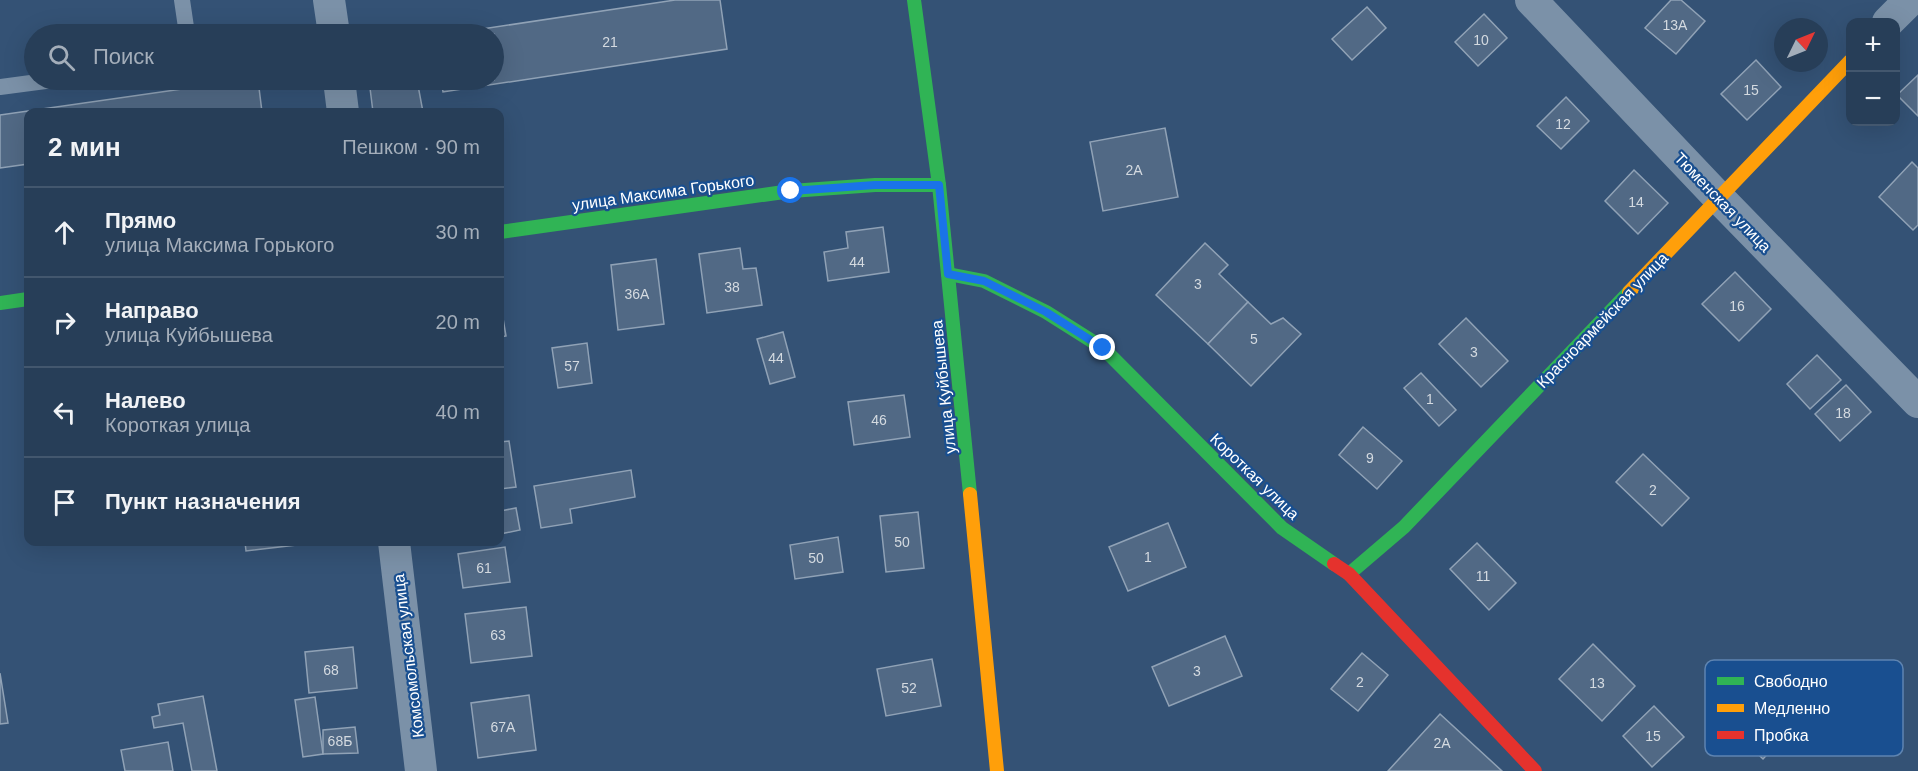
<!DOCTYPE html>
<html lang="ru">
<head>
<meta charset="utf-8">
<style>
	body { margin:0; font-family:Helvetica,sans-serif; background:#334961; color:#f1f3f6 }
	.controls { position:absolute; right:18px; top:18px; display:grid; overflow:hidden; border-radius:12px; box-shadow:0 6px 24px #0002 }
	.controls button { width:54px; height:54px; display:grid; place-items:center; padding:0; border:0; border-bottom:2px solid #43576e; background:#273e58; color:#f1f3f6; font:30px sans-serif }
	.compass { position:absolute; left:1774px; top:18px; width:54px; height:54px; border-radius:50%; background:#273e58; box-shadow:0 6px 24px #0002; rotate:47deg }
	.stop { position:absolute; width:18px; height:18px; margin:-14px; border:4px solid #1a73e8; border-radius:50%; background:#fff }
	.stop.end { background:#1a73e8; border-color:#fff; box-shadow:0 2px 6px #0008 }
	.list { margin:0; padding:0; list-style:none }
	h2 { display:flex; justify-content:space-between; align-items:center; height:78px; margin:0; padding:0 24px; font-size:26px }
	h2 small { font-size:20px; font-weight:400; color:#a4aeba }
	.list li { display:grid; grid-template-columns:39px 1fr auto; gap:18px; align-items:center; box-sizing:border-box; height:90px; padding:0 24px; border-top:2px solid #43576e }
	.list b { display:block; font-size:22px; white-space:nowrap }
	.list p { margin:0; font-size:20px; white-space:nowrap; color:#a4aeba }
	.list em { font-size:20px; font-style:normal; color:#a4aeba }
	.icon { flex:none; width:33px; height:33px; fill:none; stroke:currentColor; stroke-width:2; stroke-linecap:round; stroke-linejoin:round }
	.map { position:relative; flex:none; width:1918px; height:771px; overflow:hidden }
	.search { position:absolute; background:#273e58; box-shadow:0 6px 24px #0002; left:24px; top:24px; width:480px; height:66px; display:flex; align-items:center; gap:15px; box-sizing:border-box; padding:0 21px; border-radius:33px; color:#a4aeba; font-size:22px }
	.panel { position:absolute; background:#273e58; box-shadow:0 6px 24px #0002; left:24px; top:108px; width:480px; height:438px; border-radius:12px }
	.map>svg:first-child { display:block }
	.building { fill:#516985; stroke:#90a2b6; stroke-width:1.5 }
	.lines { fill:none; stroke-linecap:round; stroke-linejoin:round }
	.lane { stroke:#7b91a8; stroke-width:16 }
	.street { stroke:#7b91a8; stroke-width:32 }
	.fast { stroke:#30b455; stroke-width:14 }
	.slow { stroke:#ff9f0a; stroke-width:14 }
	.jam { stroke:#e5322d; stroke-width:14 }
	.route { stroke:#1a73e8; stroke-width:8 }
	.labels { text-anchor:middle; stroke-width:4.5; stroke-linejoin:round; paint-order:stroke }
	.number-label { font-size:14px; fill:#d4dae0 }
	.street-label { font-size:16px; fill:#fff; stroke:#194f90 }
	.key { fill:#194f90; stroke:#5e84b1; stroke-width:1.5 }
	.key-label { font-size:16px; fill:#fff }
</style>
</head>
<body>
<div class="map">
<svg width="1918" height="771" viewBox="0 0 1918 771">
	<rect width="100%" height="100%" fill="#345275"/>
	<g class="building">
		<polygon points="675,0 720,0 727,49 443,92 441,80 494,80 494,34 449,34"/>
		<polygon points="1671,0 1681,0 1705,21 1676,54 1645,28"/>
		<polygon points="1367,7 1386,28 1352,60 1332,39"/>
		<polygon points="1484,14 1507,38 1478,66 1455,42"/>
		<polygon points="1756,60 1781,87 1747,120 1721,94"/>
		<polygon points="1918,75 1918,116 1897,95"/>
		<polygon points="245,80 258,80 262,112 28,112 28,164 0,168 0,115"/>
		<polygon points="369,80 417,80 423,112 373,112"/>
		<polygon points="1566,97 1589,121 1561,149 1537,126"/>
		<polygon points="1165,128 1178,197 1103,211 1090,142"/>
		<polygon points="1912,162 1918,168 1918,225 1913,230 1879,197"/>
		<polygon points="1634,170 1668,203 1638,234 1605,201"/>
		<polygon points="883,227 889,272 828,281 824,252 848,248 846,232"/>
		<polygon points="1205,243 1228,265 1219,274 1248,302 1208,344 1156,295"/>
		<polygon points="740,248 743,269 756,268 762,305 707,313 699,254"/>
		<polygon points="656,259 664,324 618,330 611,265"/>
		<polygon points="1735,272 1771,309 1739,341 1702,304"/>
		<polygon points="500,301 506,336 500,337"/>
		<polygon points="1248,302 1271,324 1283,318 1301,334 1251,386 1208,344"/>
		<polygon points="1466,318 1508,361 1481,387 1439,344"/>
		<polygon points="783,332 795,377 770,384 757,339"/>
		<polygon points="587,343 592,383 558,388 552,348"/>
		<polygon points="1817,355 1841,380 1810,409 1787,384"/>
		<polygon points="1421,373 1456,410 1439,426 1404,388"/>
		<polygon points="1846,385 1871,412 1840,441 1815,414"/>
		<polygon points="904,395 910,437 854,445 848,402"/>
		<polygon points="1363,427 1402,461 1377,489 1339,455"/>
		<polygon points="509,441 516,487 500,489 500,442"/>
		<polygon points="1643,454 1689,498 1662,526 1616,482"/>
		<polygon points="631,470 635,497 570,509 572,523 541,528 534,486"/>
		<polygon points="516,508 520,530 500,534 500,511"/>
		<polygon points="918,512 924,568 886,572 880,516"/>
		<polygon points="1168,523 1186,567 1128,591 1109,547"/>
		<polygon points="838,537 843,572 795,579 790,545"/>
		<polygon points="245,542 295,542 296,545 246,551"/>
		<polygon points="1477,543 1516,583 1489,610 1450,569"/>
		<polygon points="505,547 510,582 463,588 458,554"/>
		<polygon points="526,607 532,656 471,663 465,614"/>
		<polygon points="1225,636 1242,676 1169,706 1152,667"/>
		<polygon points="1593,644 1635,686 1602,721 1559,679"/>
		<polygon points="353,647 357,688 309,693 305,652"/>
		<polygon points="1362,653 1388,675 1358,711 1331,689"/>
		<polygon points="932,659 941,706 886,716 877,669"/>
		<polygon points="0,673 8,723 0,724"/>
		<polygon points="529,695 536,750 478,758 471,703"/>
		<polygon points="203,696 217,771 192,771 183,723 154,728 152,717 160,715 158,704"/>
		<polygon points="315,697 323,754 303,757 295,700"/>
		<polygon points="1756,705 1786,734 1763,759 1733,730"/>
		<polygon points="1654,706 1684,737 1652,767 1623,736"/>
		<polygon points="1440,714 1502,771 1388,771"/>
		<polygon points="355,727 358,753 323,754 323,730"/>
		<polygon points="168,742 173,771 125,771 121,750"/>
	</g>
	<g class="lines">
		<g class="lane">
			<polyline points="182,0 187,34"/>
			<polyline points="0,87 53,80"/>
		</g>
		<g class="street">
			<polyline points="329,0 334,34"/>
			<polyline points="1531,0 1718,197 1918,402"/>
			<polyline points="1888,22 1910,0"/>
			<polyline points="339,80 343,112"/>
			<polyline points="394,542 421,771"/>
		</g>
		<g class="fast">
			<polyline points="914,0 939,185 970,494"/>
			<polyline points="500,232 791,191 875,185 939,185"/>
			<polyline points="948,274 984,281 1046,312 1103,348 1282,528 1334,564"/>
			<polyline points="0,303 28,299"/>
			<polyline points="1349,574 1404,527 1629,292"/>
		</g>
		<g class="slow">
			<polyline points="1629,292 1850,61"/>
			<polyline points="970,494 997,771"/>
		</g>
		<polyline class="jam" points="1334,564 1349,574 1535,771"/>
	</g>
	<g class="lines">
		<polyline class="route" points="791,191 875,185 939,185 948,274 984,281 1046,312 1103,348"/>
	</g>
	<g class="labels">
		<g class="number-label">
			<text x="1675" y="30">13А</text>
			<text x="1481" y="45">10</text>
			<text x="610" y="47">21</text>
			<text x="1751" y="95">15</text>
			<text x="1563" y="129">12</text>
			<text x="1134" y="175">2А</text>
			<text x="1636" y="207">14</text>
			<text x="857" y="267">44</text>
			<text x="1198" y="289">3</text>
			<text x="732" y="292">38</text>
			<text x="637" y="299">36А</text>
			<text x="1737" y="311">16</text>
			<text x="1254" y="344">5</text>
			<text x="1474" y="357">3</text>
			<text x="776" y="363">44</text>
			<text x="572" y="371">57</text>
			<text x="1430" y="404">1</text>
			<text x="1843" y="418">18</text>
			<text x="879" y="425">46</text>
			<text x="1370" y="463">9</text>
			<text x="1653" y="495">2</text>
			<text x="902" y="547">50</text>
			<text x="1148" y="562">1</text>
			<text x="816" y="563">50</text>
			<text x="484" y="573">61</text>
			<text x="1483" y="581">11</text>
			<text x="498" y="640">63</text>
			<text x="331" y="675">68</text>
			<text x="1197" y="676">3</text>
			<text x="1360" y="687">2</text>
			<text x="1597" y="688">13</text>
			<text x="909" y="693">52</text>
			<text x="503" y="732">67А</text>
			<text x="1653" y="741">15</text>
			<text x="340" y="746">68Б</text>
			<text x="1442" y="748">2А</text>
		</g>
		<g class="street-label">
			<text transform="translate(663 192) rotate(-8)" y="6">улица Максима Горького</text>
			<text transform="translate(1723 202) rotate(46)" y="6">Тюменская улица</text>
			<text transform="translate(1602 320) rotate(-46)" y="6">Красноармейская улица</text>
			<text transform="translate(943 387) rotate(-96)" y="6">улица Куйбышева</text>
			<text transform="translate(1255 476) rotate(44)" y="6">Короткая улица</text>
			<text transform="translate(408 656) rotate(-97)" y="6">Комсомольская улица</text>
		</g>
	</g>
	<rect x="1705" y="660" width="198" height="96" rx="9" class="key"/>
	<rect x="1717" y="677" width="27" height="8" fill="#30b455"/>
	<rect x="1717" y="704" width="27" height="8" fill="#ff9f0a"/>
	<rect x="1717" y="731" width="27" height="8" fill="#e5322d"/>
	<g class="key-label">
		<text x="1754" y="687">Свободно</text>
		<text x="1754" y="714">Медленно</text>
		<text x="1754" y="741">Пробка</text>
	</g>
</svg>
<div class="controls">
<button>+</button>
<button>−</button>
</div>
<svg class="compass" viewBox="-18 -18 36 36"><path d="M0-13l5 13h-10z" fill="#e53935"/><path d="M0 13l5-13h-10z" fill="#a4aeba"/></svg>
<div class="stop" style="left:791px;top:191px"></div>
<div class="stop end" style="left:1103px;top:348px"></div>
<div class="search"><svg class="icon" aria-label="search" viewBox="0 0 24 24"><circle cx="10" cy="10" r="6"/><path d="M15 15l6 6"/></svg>Поиск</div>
<section class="panel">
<h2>2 мин<small>Пешком · 90 m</small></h2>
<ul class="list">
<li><svg class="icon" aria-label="ahead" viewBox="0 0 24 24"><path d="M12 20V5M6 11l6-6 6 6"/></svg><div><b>Прямо</b><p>улица Максима Горького</p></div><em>30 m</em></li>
<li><svg class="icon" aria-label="right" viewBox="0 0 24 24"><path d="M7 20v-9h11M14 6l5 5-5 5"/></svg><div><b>Направо</b><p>улица Куйбышева</p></div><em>20 m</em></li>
<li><svg class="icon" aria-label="left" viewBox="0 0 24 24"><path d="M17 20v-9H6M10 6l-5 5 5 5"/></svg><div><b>Налево</b><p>Короткая улица</p></div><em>40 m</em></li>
<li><svg class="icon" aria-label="arrive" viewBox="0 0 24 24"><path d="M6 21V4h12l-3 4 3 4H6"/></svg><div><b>Пункт назначения</b></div></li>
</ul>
</section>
</div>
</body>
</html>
